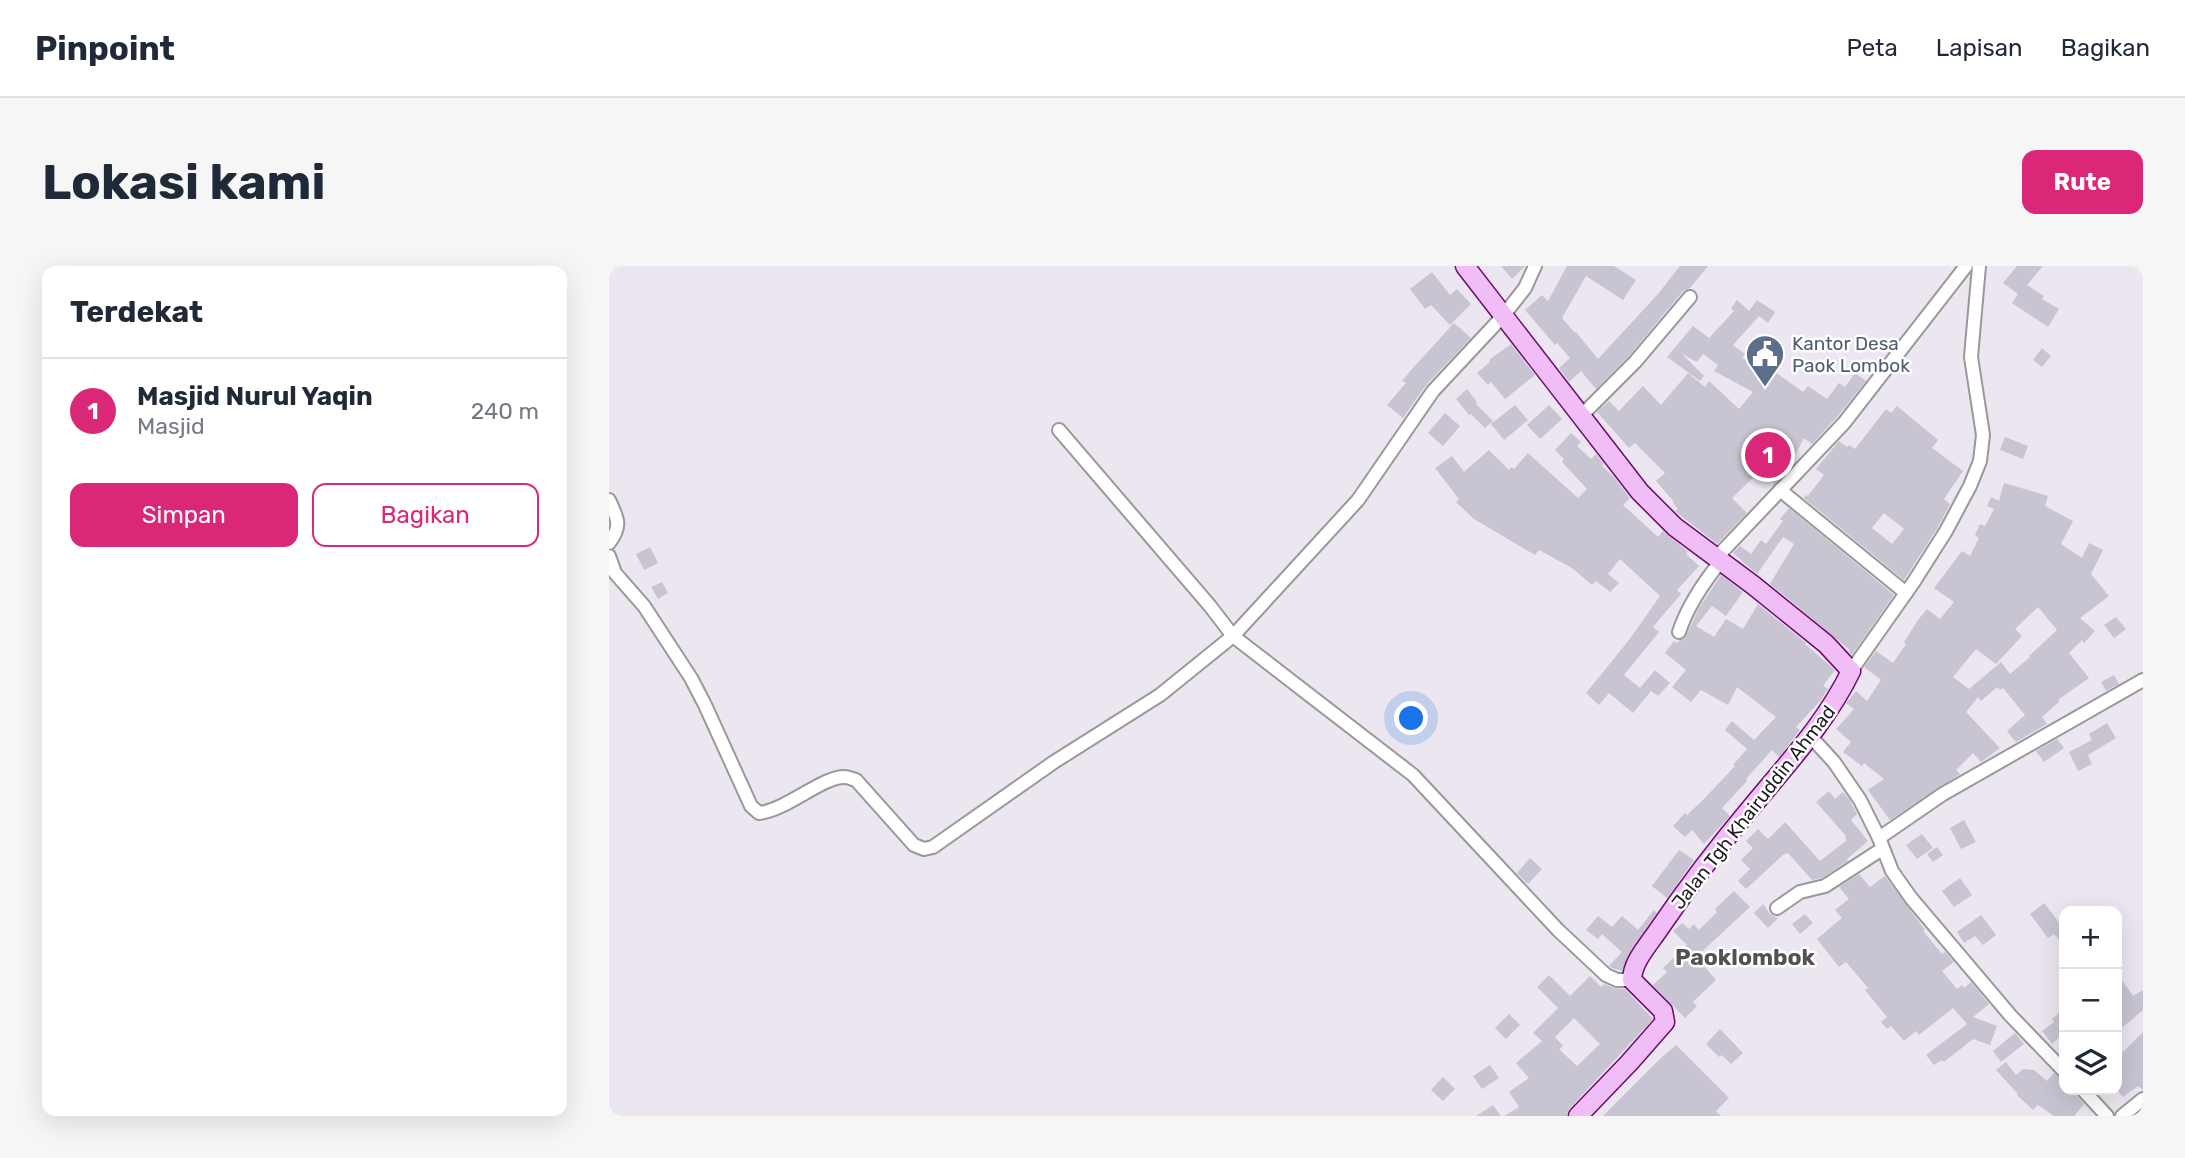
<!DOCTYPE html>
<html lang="id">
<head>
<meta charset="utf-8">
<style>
	body { margin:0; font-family:Rubik,sans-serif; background:#f6f6f7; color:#1f2937 }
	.controls { position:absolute; right:21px; bottom:21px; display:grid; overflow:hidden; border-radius:14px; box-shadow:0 7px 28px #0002 }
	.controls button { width:63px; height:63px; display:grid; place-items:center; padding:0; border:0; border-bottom:2px solid #e0e1e3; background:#fff; color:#1f2937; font:35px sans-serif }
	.you { position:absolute; left:803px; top:453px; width:24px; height:24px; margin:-18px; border:5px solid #fff; border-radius:50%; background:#1a73e8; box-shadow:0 0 0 10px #1a73e833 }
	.badge { display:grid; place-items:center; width:46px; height:46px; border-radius:50%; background:#db2777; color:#fff; font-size:23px; font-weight:700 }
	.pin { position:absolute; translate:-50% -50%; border:4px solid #fff; box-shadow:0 2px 7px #0006 }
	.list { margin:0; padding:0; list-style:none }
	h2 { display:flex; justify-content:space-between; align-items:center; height:91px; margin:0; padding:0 28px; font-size:30px }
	h2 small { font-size:23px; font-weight:400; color:#747a83 }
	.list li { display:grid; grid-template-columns:46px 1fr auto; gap:21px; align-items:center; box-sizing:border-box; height:105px; padding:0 28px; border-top:2px solid #e0e1e3 }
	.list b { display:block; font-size:26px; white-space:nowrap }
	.list p { margin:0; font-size:23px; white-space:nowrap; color:#747a83 }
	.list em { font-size:23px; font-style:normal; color:#747a83 }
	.actions { display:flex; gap:14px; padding:21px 28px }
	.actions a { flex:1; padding:16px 0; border:2px solid #db2777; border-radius:14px; text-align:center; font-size:24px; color:#db2777 }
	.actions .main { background:#db2777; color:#fff }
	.icon { flex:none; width:38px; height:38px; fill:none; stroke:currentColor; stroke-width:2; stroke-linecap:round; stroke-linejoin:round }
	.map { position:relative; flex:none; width:1534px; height:850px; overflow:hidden; border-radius:14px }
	header { display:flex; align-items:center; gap:42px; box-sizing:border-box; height:98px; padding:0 35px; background:#fff; border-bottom:2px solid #e0e1e3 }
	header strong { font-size:33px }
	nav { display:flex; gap:38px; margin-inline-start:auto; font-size:24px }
	.intro { display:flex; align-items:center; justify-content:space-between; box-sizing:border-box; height:168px; padding:0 42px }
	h1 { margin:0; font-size:49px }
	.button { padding:18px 32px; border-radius:14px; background:#db2777; color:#fff; font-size:24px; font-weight:700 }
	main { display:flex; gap:42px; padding:0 42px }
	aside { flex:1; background:#fff; border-radius:14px; box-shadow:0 7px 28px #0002 }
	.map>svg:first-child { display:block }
	.building { fill:#c8c4d2; fill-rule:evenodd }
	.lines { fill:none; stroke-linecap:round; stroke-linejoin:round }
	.street-casing { stroke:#999; stroke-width:16 }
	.secondary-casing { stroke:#6e0b71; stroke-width:21 }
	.street { stroke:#fff; stroke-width:12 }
	.secondary { stroke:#f1bdf6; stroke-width:18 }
	.labels { text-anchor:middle; stroke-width:5; stroke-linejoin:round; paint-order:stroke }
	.service-label { font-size:19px; fill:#4e5e75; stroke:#fff; text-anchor:start }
	.street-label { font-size:19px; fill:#1f1f1f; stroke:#fff }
	.quarter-label { font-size:23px; font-weight:bold; fill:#525252; stroke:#fff }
</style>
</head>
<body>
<header>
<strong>Pinpoint</strong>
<nav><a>Peta</a><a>Lapisan</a><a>Bagikan</a></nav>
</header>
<div class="intro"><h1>Lokasi kami</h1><a class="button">Rute</a></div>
<main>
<aside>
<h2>Terdekat<small></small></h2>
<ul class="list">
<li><span class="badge">1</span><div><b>Masjid Nurul Yaqin</b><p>Masjid</p></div><em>240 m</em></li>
</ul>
<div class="actions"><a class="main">Simpan</a><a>Bagikan</a></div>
</aside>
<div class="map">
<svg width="1534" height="850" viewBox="0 0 1534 850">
	<rect width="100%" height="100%" fill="#ebe6ef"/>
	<g class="building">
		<polygon points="892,0 916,0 903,13"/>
		<polygon points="958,0 1005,0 1027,14 1014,34 977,10 953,52 966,67 967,66 989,93 1049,28 1071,0 1099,0 1081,22 1074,25 1020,90 987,123 972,105 960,116 950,102 961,92 948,77 946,79 916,44 933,29 939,35"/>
		<polygon points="1408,0 1434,0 1418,19 1435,30 1433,33 1450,43 1439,61 1403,37 1409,28 1394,17"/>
		<polygon points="823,6 841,29 848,23 862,38 841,59 822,39 816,43 801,23"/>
		<polygon points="1128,34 1140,45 1148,34 1166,46 1159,57 1150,50 1124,79 1136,88 1133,92 1165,108 1166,106 1194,126 1199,120 1218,133 1230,117 1236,121 1246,107 1257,115 1228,151 1203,178 1195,172 1178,204 1166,217 1147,209 1123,232 1138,247 1108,278 1066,245 1069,243 1064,237 1065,236 1047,215 1056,207 1026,177 1020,182 988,146 1000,135 1010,145 1034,120 1052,139 1079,107 1096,121 1100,115 1130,143 1144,126 1105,105 1109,99 1094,88 1088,96 1073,88 1095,110 1091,115 1058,91 1084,60 1100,72 1125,45 1122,42"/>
		<polygon points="845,57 862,72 817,119 794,152 778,139 797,117 793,115 803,103"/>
		<polygon points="902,78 926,109 896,133 882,116 879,119 868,107 881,96 880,94"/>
		<polygon points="1433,82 1442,90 1433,101 1424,94"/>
		<polygon points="858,123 868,136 867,138 884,155 876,162 862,148 860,149 847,133"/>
		<polygon points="906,139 919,154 895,174 882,158"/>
		<polygon points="940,139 953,153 931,173 918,159"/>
		<path d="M1288,140l41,34 -6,8 31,23 -19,28 6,5 -12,23 -34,53 -100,-82 2,-3 2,1 16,-21 -8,-6 23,-28 8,6 2,-2 6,4 31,-40 5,4zM1275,247l20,16 -12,15 -20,-16z"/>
		<polygon points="836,147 851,160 834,180 819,167"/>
		<polygon points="962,167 972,176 968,180 982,193 987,188 995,198 993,200 1005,211 1021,232 1014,239 1049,271 1054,265 1077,284 1079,285 1077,288 1090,300 1068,324 1072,328 1044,361 1050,366 1015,409 1031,422 1046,404 1061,417 1049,430 1042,425 1024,447 1000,427 990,439 977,427 1020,374 1051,330 1011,293 999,308 1010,317 1001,326 987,315 983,319 963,302 930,284 926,289 865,253 847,236 850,233 826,202 843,190 855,206 880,184 900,204 902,201 905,203 919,187 969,232 978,223 953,196 955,193 946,184"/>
		<polygon points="1396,171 1419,180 1414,193 1391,184"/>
		<path d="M1395,217l44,13 -3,10 28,15 -12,23 21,14 7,-15 14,7 -12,24 18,22 -29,22 15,13 -11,12 -2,-3 -13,13 20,25 -31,22 1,2 -17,15 5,7 -31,18 -9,-11 18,-16 -22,-27 -3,2 -3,-3 -16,14 -3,-4 -12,15 34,36 -19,14 -8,-9 -17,17 4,4 -70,46 -22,-30 16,-11 -20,-16 -2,3 -19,-14 8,-10 -15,-13 18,-20 -8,-6 10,-12 11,10 14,-21 -17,-13 12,-16 17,12 13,-19 -2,-2 14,-22 9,-11 13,10 14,-17 -20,-14 28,-37 8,5 9,-18 -4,-3 5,-11 5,2 9,-17 -7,-3 4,-9 8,4zM1429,341l19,23 -28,26 1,1 -20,17 -9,-12 -32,27 -16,-12 23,-28 20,15 26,-28 -7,-7z"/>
		<polygon points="1180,242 1285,329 1243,389 1240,386 1241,384 1161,318 1185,278 1174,271 1148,308 1124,287 1131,280 1142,288 1152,274 1157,278 1174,255 1171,253"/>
		<polygon points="41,281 49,297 35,304 27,288"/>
		<polygon points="1112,309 1134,326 1117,350 1103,340 1087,360 1105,371 1117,353 1134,363 1149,338 1197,377 1196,378 1226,404 1214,420 1219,423 1212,434 1187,461 1191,464 1170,491 1163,484 1137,513 1138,515 1113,542 1121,550 1095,578 1083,564 1076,571 1064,560 1076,547 1078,549 1094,534 1126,500 1124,499 1138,483 1116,464 1123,455 1145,474 1167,451 1128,421 1119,439 1092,424 1082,436 1063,421 1077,404 1056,387 1065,375 1067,377 1076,372 1090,342"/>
		<polygon points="53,316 59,327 49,333 42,321"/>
		<polygon points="1507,351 1517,363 1505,372 1495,359"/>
		<polygon points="1505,409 1510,418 1497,425 1492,416"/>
		<polygon points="1498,457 1507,472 1479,489 1483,498 1469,505 1460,486 1483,474 1480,468"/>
		<polygon points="1448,473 1455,482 1435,496 1427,485"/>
		<polygon points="1220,525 1226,533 1234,526 1240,533 1248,548 1242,554 1259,575 1238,593 1239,595 1213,612 1203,614 1179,587 1175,588 1137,623 1129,615 1141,603 1132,594 1144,582 1137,575 1149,563 1159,573 1176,556 1211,595 1238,574 1236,572 1237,570 1207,536"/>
		<polygon points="1355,554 1367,576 1352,583 1341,562"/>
		<polygon points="1313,568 1324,582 1308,593 1297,579"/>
		<polygon points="1328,581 1334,589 1324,596 1318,588"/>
		<polygon points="1070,584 1085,594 1058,632 1043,620"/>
		<polygon points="921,592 933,603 919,618 908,607"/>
		<polygon points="1250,608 1261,621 1276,610 1316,664 1314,665 1333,688 1336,686 1345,696 1333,705 1348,723 1353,719 1355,722 1362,716 1380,738 1364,751 1388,760 1381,779 1364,773 1335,796 1333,794 1325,799 1317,789 1358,758 1344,742 1310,769 1307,765 1295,775 1282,760 1278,763 1272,756 1278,751 1256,724 1259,722 1237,696 1230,701 1208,673 1233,652 1226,644 1240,633 1230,621"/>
		<polygon points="1351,612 1363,629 1345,641 1333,625"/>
		<polygon points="1125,625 1141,641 1087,691 1107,714 1084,736 1088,740 1076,752 1044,719 1058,706 1054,702 1078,679 1064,665 1073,657 1080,663 1085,658 1090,664 1108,646 1106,643"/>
		<polygon points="1435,637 1455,663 1455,680 1445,668 1439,672 1421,648"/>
		<polygon points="1154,638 1161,648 1169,652 1159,662 1145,647"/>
		<polygon points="1045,644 1048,647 1023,682 1013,705 1003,702 1000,700 1013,686 993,668 989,673 977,664 989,650 1003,661 1013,650 1029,664"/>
		<polygon points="1196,648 1204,657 1191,668 1183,658"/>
		<polygon points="1372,649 1387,669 1374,679 1366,670 1355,677 1348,666"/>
		<polygon points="1508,707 1524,730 1534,724 1534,744 1508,766"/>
		<path d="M940,709l21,21 20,-20 11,11 3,-3 10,4 11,1 28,30 -83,89 -3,8h-63l15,-9 -10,-15 20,-14 -13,-15 26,-22 -9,-8 25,-25 -21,-21zM965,752l26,26 -23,22 -18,-17 4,-3 -8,-9z"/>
		<polygon points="1455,742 1455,767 1443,778 1433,765 1445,756 1443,753"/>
		<polygon points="900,748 911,759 897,773 886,762"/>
		<polygon points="1111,763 1134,787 1122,798 1113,789 1110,791 1097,778"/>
		<polygon points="1534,766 1534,824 1529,820 1514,831 1508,824 1508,778 1514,786"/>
		<polygon points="1406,767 1415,778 1392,796 1384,785"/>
		<polygon points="1067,779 1120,832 1107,845 1112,850 994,850 1053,791"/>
		<polygon points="1397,796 1407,809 1414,803 1425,804 1438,815 1445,807 1455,814 1455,824 1462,824 1475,838 1465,850 1445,850 1429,839 1424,844 1408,829 1409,828 1387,804"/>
		<polygon points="881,799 890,812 873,823 864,810"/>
		<polygon points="834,811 846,823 834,835 822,824"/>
		<polygon points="884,839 892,850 867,850"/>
	</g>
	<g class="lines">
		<g class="street-casing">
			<g id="street">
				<polyline points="973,149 1026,96 1081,31"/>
				<polyline points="450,164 601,340 624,370 749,234 824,125 894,50 916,22 926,0"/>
				<polyline points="1171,224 1297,327"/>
				<path d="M0,234c9,19 13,26 0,43"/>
				<path d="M0,290l6,17 29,33 47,72 14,27 46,101 8,7c28,-3 64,-37 86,-36 3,0 7,2 11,3l58,65 10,4 9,-2 121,-85 106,-67 73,-59 180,139 145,155 48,45 11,5h15"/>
				<polyline points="1107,292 1235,157 1357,0"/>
				<path d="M1070,366c9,-27 24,-49 42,-71"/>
				<polyline points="1242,405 1304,317 1337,265 1361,220 1371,195 1374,169 1362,91 1370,0"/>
				<polyline points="1202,471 1225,496 1251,534 1270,572 1283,605 1302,632 1401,749 1455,805"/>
				<polyline points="1270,572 1334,528 1534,414"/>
				<polyline points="1168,642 1191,626 1216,620 1273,583"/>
				<polyline points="1474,824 1498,850"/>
				<polyline points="1513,850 1534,833"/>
			</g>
		</g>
		<g class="secondary-casing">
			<path id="secondary" d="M856,0l175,226 35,35 78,58 73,59 25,27c-25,52 -65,94 -101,138 -32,38 -63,79 -91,120 -10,15 -27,33 -27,51l31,31 2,11 -36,41 -51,53"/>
		</g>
		<use href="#street" class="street"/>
		<use href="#secondary" class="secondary"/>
	</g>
	<defs>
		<g id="civic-pin" transform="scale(2.0125)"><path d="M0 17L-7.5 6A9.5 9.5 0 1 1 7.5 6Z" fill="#5c6f8a" stroke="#fff"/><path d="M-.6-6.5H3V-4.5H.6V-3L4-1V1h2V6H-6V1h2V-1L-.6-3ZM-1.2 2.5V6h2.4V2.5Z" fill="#fff"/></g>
	</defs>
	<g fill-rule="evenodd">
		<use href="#civic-pin" x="1156" y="88"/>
	</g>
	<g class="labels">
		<g class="service-label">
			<text x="1183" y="84">Kantor Desa<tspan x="1183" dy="22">Paok Lombok</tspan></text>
		</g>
		<g class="street-label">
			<text transform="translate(1144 541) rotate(-52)" y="7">Jalan Tgh Khairuddin Ahmad</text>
		</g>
		<g class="quarter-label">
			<text x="1136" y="699">Paoklombok</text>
		</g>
	</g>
</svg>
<div class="controls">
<button>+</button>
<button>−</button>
<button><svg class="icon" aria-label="layers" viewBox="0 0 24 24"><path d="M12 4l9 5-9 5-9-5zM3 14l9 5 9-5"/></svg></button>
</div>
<div class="you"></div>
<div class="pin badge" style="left:1159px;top:189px">1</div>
</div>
</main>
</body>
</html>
